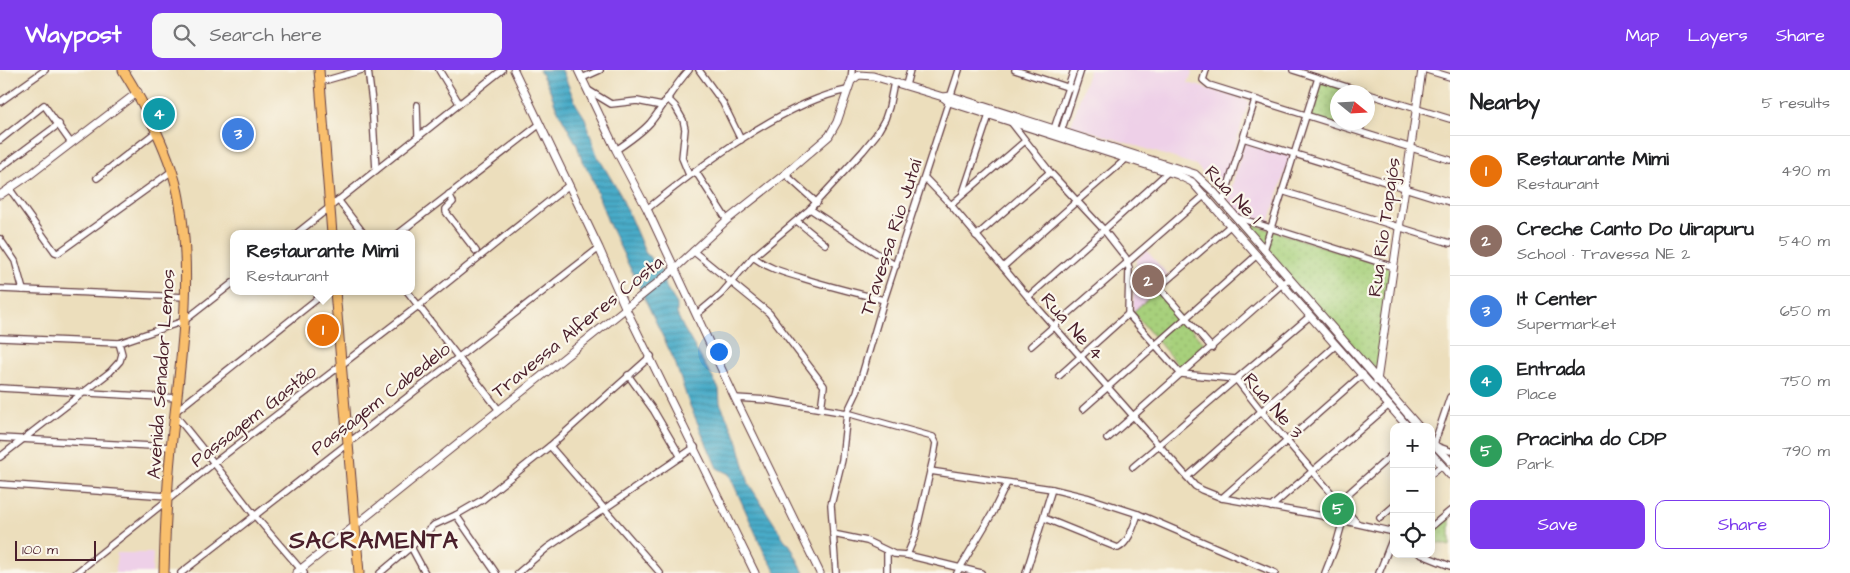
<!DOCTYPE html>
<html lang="en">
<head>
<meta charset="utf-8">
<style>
	body { margin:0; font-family:"Architects Daughter",sans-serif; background:#f6f6f6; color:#202124 }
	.controls { position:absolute; right:15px; bottom:15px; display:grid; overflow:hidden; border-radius:10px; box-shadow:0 2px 12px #0003 }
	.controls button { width:45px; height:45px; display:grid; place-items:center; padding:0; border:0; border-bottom:1px solid #e0e0e0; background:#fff; color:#202124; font:25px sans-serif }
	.compass { position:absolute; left:1330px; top:15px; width:45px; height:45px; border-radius:50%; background:#fff; box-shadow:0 2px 12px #0003; rotate:108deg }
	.scale { position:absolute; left:15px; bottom:12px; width:81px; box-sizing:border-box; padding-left:5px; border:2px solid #4a1f2b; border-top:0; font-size:14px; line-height:18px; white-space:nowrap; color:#4a1f2b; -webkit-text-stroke:4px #fbf7ec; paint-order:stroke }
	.you { position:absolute; left:718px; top:281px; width:18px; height:18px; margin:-12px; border:4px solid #fff; border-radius:50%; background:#1a73e8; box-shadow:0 0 0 8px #1a73e833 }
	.badge { display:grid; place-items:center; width:32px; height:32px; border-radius:50%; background:#7c3aed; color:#fff; font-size:16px; font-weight:700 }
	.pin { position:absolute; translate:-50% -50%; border:2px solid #fff; box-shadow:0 1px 5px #0006 }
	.popup { position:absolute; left:230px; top:160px; width:185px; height:65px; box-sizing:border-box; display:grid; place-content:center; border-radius:10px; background:#fff; filter:drop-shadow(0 1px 4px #0005); font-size:16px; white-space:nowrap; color:#757577 }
	.popup b { font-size:19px; color:#202124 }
	.popup::after { content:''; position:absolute; left:50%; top:100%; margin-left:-10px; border:10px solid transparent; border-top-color:#fff }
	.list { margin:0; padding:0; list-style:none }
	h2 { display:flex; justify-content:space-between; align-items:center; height:65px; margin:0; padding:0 20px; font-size:21px }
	h2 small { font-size:16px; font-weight:400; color:#757577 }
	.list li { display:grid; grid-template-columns:32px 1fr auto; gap:15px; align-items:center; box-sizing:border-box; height:70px; padding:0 20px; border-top:1px solid #e0e0e0 }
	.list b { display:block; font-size:19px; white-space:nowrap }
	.list p { margin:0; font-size:16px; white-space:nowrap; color:#757577 }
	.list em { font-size:16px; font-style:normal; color:#757577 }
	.actions { display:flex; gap:10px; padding:15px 20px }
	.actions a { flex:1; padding:11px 0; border:1px solid #7c3aed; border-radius:10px; text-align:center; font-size:18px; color:#7c3aed }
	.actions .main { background:#7c3aed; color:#fff }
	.icon { flex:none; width:28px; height:28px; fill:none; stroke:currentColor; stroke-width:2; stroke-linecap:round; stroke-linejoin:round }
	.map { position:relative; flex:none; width:1450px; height:503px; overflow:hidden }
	header { display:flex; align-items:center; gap:30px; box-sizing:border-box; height:70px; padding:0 25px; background:#7c3aed; color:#fff }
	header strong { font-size:24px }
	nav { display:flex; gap:28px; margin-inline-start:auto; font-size:18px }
	.search { width:350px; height:45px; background:#f6f6f6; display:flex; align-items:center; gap:12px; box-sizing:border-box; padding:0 18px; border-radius:10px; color:#757577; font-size:19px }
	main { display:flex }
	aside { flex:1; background:#fff }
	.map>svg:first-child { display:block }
	.built { fill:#eed0e8 }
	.park { fill:url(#park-dots); stroke:#787853 }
	.water { fill:url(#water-rules); stroke:#49657a }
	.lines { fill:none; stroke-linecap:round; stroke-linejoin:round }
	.minor-casing { stroke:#623c41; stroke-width:8 }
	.tertiary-casing { stroke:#623c41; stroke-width:9 }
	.primary-casing { stroke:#623c41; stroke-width:11 }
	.minor { stroke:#fff; stroke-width:5.5 }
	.tertiary { stroke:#fff; stroke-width:7 }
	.primary { stroke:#f9bf6d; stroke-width:9 }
	.labels { text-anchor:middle; stroke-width:4.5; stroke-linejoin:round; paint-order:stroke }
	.street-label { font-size:19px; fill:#4a1f2b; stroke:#fbf7ec }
	.district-label { font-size:24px; font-weight:bold; letter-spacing:1px; fill:#4a1f2b; stroke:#fbf7ec }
</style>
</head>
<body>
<header>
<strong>Waypost</strong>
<div class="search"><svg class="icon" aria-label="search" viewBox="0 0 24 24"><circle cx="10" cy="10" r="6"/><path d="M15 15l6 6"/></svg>Search here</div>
<nav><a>Map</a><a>Layers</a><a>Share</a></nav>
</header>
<main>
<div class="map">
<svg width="1450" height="503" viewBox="0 0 1450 503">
	<defs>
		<pattern id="park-dots" width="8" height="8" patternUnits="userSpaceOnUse" patternTransform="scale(1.25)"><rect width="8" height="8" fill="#a7d07b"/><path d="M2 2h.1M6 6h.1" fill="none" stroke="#91b26a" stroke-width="1.8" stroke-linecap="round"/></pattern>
		<pattern id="water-rules" width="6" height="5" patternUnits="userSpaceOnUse" patternTransform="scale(1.25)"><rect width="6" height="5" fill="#48abc8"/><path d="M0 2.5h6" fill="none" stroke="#3e8ba3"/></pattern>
	</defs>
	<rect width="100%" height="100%" fill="#fbf7ec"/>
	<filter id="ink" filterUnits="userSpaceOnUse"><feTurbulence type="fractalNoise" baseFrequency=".02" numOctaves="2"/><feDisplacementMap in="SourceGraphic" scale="10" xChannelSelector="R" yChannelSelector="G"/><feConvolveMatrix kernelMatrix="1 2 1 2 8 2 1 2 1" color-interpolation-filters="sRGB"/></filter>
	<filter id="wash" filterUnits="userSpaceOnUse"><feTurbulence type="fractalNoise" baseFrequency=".0096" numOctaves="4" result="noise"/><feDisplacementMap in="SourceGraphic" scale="20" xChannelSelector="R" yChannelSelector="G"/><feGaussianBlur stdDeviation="1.12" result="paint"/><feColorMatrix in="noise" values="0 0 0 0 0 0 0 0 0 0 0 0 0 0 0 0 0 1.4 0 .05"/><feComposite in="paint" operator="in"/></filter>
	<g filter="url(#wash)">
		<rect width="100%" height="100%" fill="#ecdebc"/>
		<g class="built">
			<polygon points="1089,0 1193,0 1188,13 1249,31 1220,124 1196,95 1071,55"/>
			<polygon points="1244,73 1290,86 1269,153 1242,144 1228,130"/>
			<polygon points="1146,180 1168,205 1155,216 1158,220 1133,242 1134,204 1137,190"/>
			<polygon points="117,483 153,483 152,503 115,503"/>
		</g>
		<g class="park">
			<polygon points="1317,8 1365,22 1338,22 1338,52 1360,53 1356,62 1306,46"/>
			<polygon points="1241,151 1391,198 1376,310"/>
			<polygon points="1158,220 1207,277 1182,300 1133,242"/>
			<polygon points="1339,434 1350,448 1329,444"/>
			<polygon points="1450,445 1450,476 1438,473 1431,470 1431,461"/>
		</g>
		<polygon class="water" points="539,0 562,0 576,34 585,48 597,85 620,124 645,182 662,201 666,217 677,234 677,244 683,257 719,319 720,333 737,369 749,414 784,469 790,475 804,503 777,503 764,482 729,404 717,398 688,331 675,292 608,152 591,105 582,91 577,75 556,37 550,20"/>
	</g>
	<g filter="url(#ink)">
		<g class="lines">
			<g class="minor-casing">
				<g id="minor">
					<polyline points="368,0 372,32 376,100"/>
					<polyline points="439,0 459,33"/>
					<polyline points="699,0 723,33 741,70"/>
					<polyline points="1015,0 1070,18"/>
					<polyline points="1206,0 1203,10 1209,15 1450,90"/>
					<polyline points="1293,0 1363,22"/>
					<polyline points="1427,0 1450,7"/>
					<polyline points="582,8 600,0"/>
					<polyline points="851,11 852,0"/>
					<polyline points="320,12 362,0"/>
					<polyline points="906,15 910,0"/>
					<polyline points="588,20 611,34 637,31 662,36"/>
					<polyline points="1368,24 1450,49"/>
					<polyline points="667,28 675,36 683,50 685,59 682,88 689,105"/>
					<polyline points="0,32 45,0"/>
					<polyline points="417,35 418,66"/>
					<polyline points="1368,40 1373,26"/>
					<polyline points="1011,52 1050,102 1104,160 1126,188 1129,198 1128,244 1181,304 1236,309 1262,342 1357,453"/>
					<polyline points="1359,61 1363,52"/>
					<polyline points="1053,62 1074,0"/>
					<polyline points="1060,65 1081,0"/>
					<polyline points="1243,68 1450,132"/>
					<polyline points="0,70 44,35 71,73"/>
					<path d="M616,80c12,-8 24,-16 34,-27 14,-17 23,-36 39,-53"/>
					<polyline points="0,98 59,54"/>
					<polyline points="696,102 727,150"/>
					<polyline points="785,104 817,133"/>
					<polyline points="97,108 156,62"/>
					<polyline points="925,108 951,135 1028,227 1195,416 1202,420 1222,428 1323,446 1394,462"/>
					<polyline points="9,118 55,182 58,183 172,101"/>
					<polyline points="1282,121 1450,173"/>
					<polyline points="963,123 989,45"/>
					<polyline points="449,124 453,132 446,139 446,142 476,181"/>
					<polyline points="338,130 364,164"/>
					<polyline points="1223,132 1255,30"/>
					<polyline points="951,135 1025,71"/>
					<path d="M647,139c52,-42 135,-106 200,-119"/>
					<polyline points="810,139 896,196"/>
					<polyline points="1236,147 1394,197"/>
					<polyline points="797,151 825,174"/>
					<polyline points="296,164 502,0"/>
					<polyline points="398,164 540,54"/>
					<polyline points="976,166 1050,102"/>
					<polyline points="0,169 15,191 23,220"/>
					<polyline points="1264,180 1318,8"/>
					<polyline points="693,181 769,243 824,316 821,339"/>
					<path d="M753,187c15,11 29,15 46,20 28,9 57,16 85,23"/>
					<polyline points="1003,197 1077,131 1126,89"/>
					<polyline points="0,219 186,227"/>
					<polyline points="407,221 499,340"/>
					<polyline points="1028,227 1104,160 1168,102"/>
					<polyline points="697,244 721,224 753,187 810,139 863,81 876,65 885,49 889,37 894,12"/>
					<polyline points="0,268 119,273 184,251 234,212"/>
					<polyline points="1031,276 1205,125"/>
					<polyline points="1212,278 1159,217 1231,155"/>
					<polyline points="628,305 654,341 681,387"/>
					<polyline points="1059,306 1128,244"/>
					<polyline points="0,318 178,328"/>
					<polyline points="735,328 768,330 847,343 933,367 936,373 934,385 915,466 907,485"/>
					<polyline points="1083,339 1257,185"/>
					<polyline points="176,341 327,221"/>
					<polyline points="176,346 214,393 255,446 304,503"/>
					<polyline points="0,368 171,377"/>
					<polyline points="1107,369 1289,208"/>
					<polyline points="1434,374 1450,327"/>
					<polyline points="550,376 660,503"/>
					<polyline points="1436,376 1450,381"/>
					<polyline points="0,387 110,302 120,291 122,284 119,273"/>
					<polyline points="1133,397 1310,246"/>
					<polyline points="930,401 1052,419 1089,428 1138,444 1275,503"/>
					<polyline points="1431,404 1442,395"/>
					<polyline points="1187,407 1336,275"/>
					<polyline points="0,414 167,426"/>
					<polyline points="1222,428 1363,304"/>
					<polyline points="1271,437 1389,335"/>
					<polyline points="456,445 496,503"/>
					<polyline points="1323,446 1394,383"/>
					<path d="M1044,448l74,30c11,-5 16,-23 20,-34"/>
					<polyline points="1380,448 1394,436"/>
					<polyline points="1431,457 1450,441"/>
					<polyline points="833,464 867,471 894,484 907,485 981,503"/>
					<polyline points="411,477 425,503"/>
					<polyline points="1420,484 1450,496"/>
					<polyline points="76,503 214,393 418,236 569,115"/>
					<polyline points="181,503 599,178"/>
					<polyline points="380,503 411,477 434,455 456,445 482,430 550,376 651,286"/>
					<polyline points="518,503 547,478 695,377"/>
					<polyline points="836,503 831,435 842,390 847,343 857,322 884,230 959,0"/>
					<polyline points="887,503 887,482"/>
					<polyline points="957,503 992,444 1007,413"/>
					<polyline points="1026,503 1052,419"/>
					<polyline points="1325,503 1336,475 1343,450"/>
					<polyline points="1379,503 1394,465"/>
				</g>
			</g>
			<g class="tertiary-casing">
				<g id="tertiary">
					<polyline points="514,0 599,178 625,237 755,503"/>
					<polyline points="578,0 616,80 647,139 735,328 820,503"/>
					<polyline points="943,27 951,26 1195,104 1214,122 1419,357"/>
					<polyline points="0,125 31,104 138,22"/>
					<polyline points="1377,311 1422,0"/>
					<polyline points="1431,371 1450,391"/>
					<polyline points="1431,383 1450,405"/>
					<polyline points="296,503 671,202 727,150 785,104 829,66 837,52 851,11 859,5 873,6 943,27 949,32 1178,105 1192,112 1408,357"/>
				</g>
			</g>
			<g class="primary-casing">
				<g id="primary">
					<path d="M123,0c22,35 49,88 56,128 15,83 1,168 -8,250 -4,41 -6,83 -7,125"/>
					<polyline points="319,0 332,164"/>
					<polyline points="335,221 359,503"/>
				</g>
			</g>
			<use href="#minor" class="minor"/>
			<use href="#tertiary" class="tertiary"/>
			<use href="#primary" class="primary"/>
		</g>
	</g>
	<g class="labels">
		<g class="street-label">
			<text transform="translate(1234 124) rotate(46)" y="7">Rua Ne 1</text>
			<text transform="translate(1383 157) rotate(-82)" y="7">Rua Rio Tapajós</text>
			<text transform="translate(890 167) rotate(-72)" y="7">Travessa Rio Jutaí</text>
			<text transform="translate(577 256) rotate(-39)" y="7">Travessa Alferes Costa</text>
			<text transform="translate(1073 256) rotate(48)" y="7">Rua Ne 4</text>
			<text transform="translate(160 304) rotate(-86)" y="7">Avenida Senador Lemos</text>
			<text transform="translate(380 328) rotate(-38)" y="7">Passagem Cabedelo</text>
			<text transform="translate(1274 335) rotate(49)" y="7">Rua Ne 3</text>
			<text transform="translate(253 345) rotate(-38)" y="7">Passagem Gastão</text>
		</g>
		<g class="district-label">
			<text x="374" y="478">SACRAMENTA</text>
		</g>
	</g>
</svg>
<div class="controls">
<button>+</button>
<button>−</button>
<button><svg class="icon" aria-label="locate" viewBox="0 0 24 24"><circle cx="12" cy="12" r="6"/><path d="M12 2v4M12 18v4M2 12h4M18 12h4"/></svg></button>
</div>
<svg class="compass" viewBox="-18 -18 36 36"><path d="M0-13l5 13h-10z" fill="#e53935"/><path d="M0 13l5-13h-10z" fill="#757577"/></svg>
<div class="scale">100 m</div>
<div class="you"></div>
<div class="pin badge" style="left:323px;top:260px;background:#e8710a">1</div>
<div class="popup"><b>Restaurante Mimi</b>Restaurant</div>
<div class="pin badge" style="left:1148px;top:211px;background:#8d6e63">2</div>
<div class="pin badge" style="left:238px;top:64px;background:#3f7fe0">3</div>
<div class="pin badge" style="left:159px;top:44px;background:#0f9aa8">4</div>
<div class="pin badge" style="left:1338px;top:439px;background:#2e9e5b">5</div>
</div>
<aside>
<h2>Nearby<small>5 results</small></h2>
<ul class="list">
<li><span class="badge" style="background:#e8710a">1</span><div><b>Restaurante Mimi</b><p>Restaurant</p></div><em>490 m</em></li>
<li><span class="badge" style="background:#8d6e63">2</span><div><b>Creche Canto Do Uirapuru</b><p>School · Travessa NE 2</p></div><em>540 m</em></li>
<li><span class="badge" style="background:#3f7fe0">3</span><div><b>It Center</b><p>Supermarket</p></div><em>650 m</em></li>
<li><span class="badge" style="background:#0f9aa8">4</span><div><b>Entrada</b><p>Place</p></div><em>750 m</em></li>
<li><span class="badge" style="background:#2e9e5b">5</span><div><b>Pracinha do CDP</b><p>Park</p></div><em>790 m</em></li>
</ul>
<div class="actions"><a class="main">Save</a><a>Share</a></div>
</aside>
</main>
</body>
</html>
